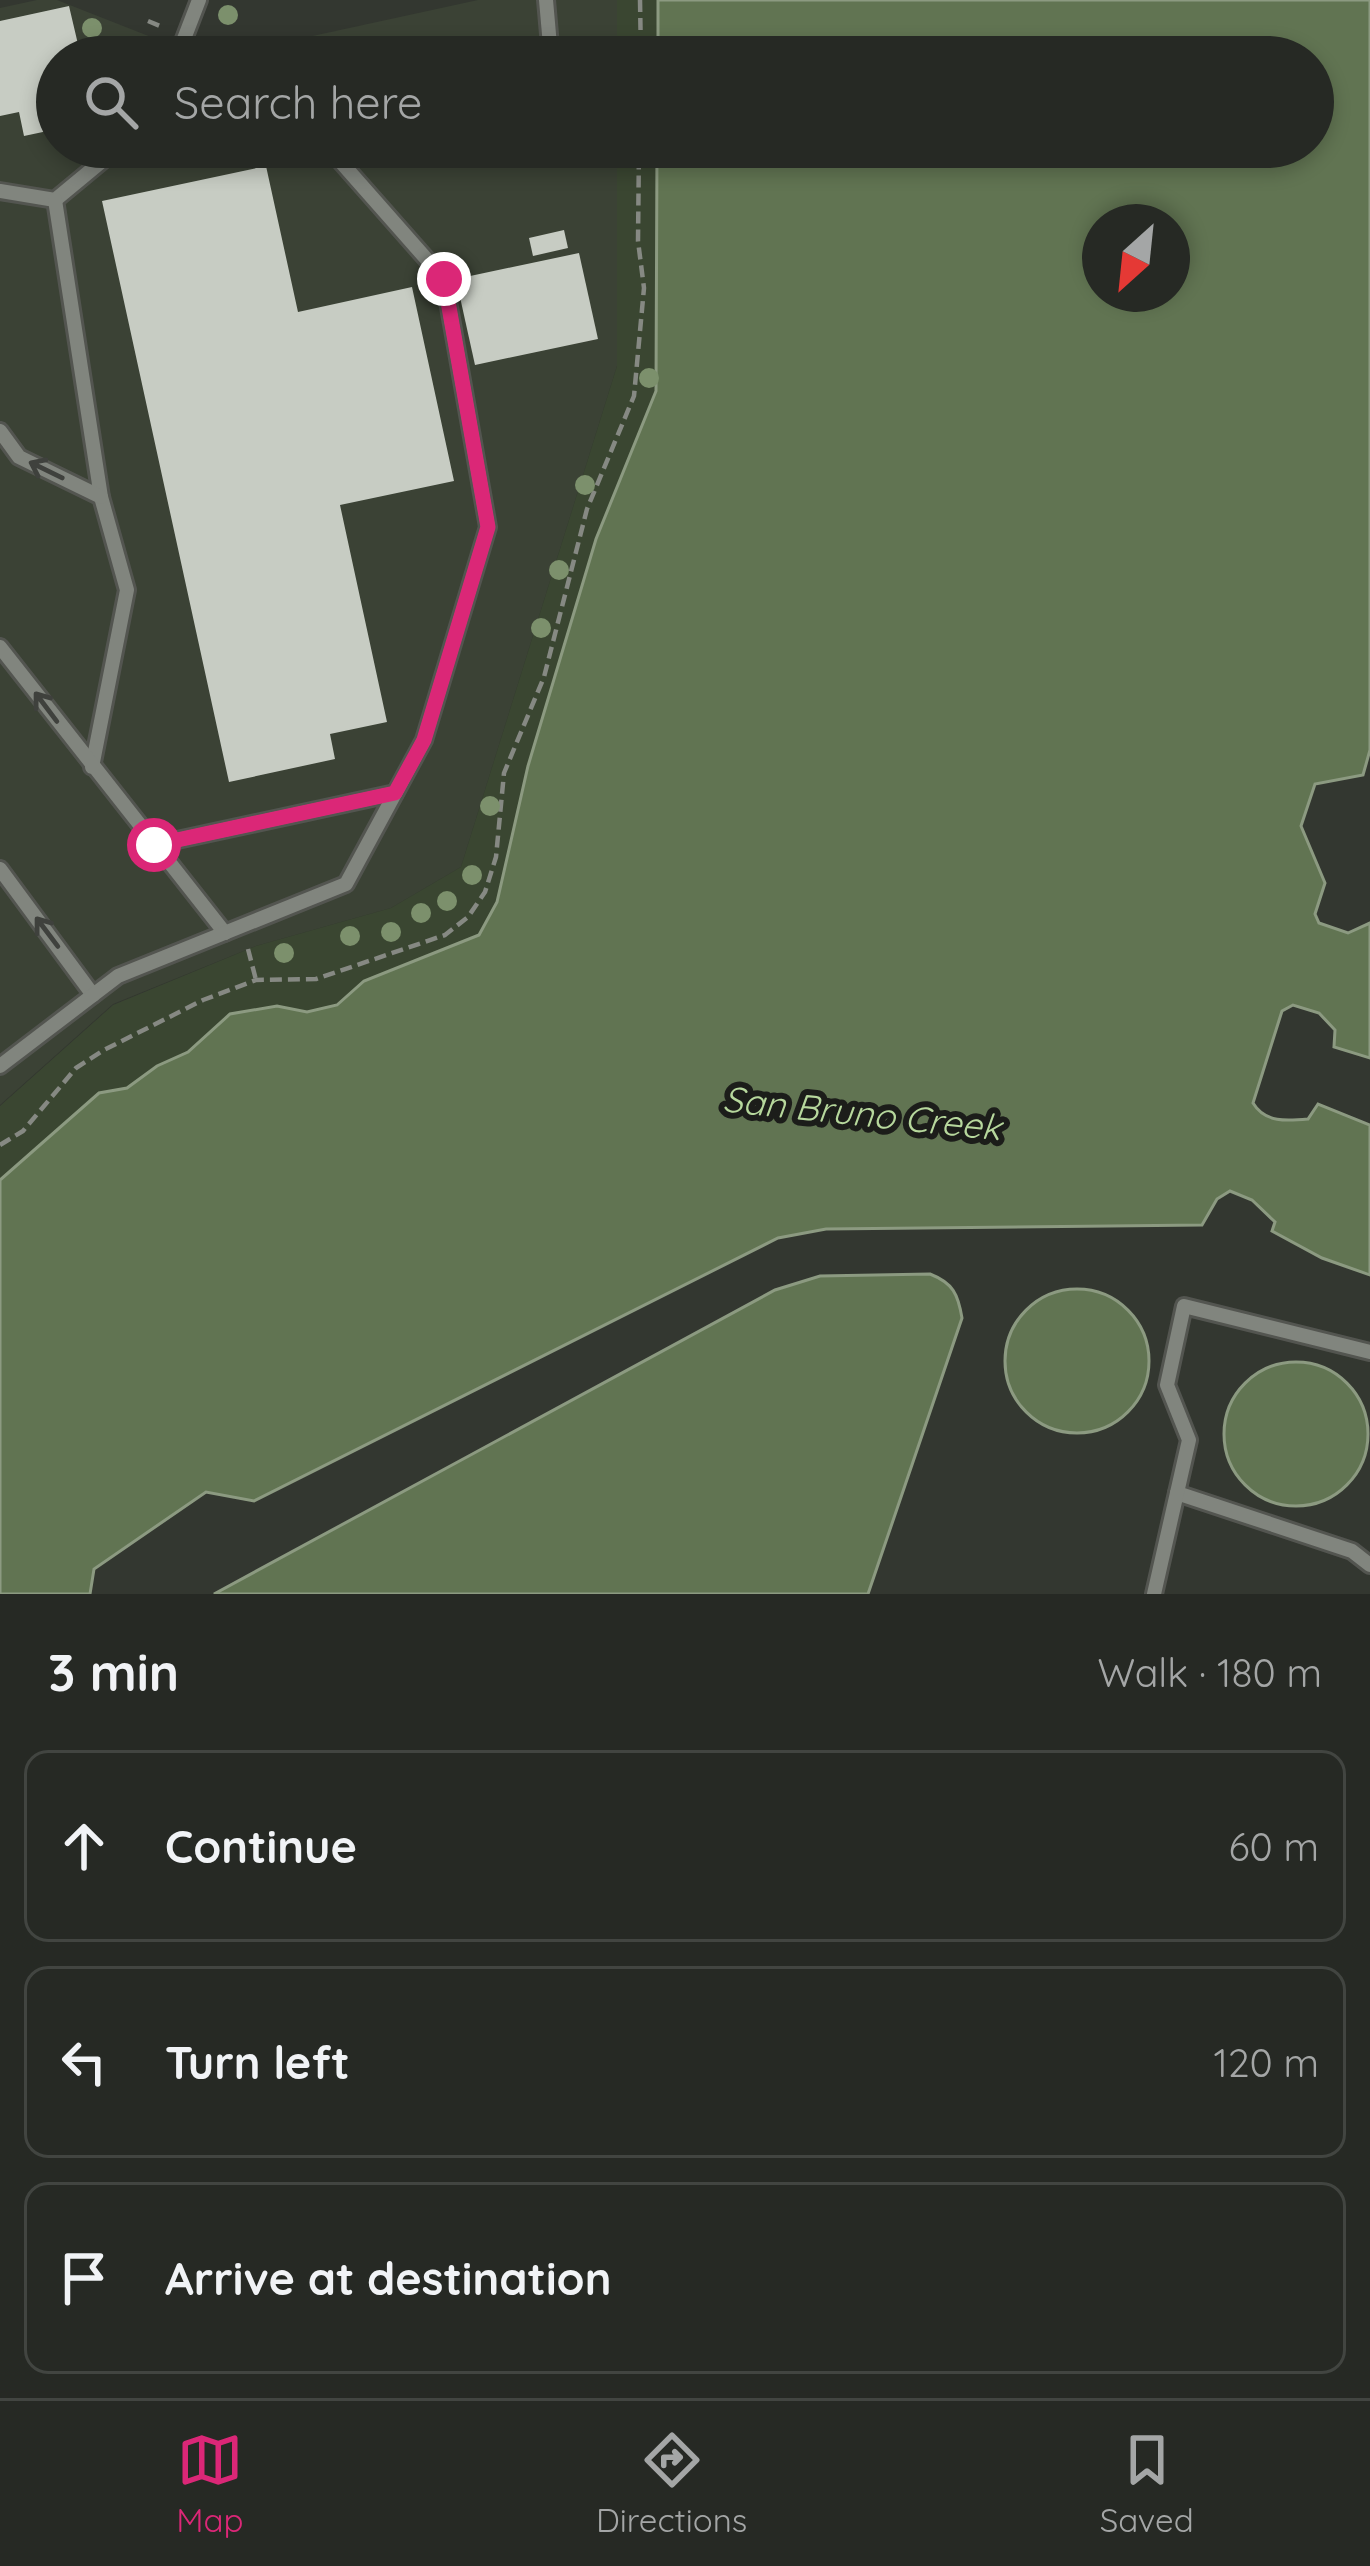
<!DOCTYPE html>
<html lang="en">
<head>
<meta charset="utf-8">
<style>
	body { margin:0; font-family:Quicksand,sans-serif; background:#323531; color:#f1f3f6 }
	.compass { position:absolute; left:1082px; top:204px; width:108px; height:108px; border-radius:50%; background:#262924; box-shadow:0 6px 18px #0003; rotate:207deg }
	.stop { position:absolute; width:36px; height:36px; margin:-27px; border:9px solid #db2777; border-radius:50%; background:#fff }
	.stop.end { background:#db2777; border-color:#fff; box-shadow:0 3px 12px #0008 }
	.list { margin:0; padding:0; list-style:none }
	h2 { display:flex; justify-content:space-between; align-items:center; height:156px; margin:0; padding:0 48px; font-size:51px }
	h2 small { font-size:39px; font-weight:400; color:#a4a6a6 }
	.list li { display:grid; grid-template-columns:78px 1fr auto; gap:36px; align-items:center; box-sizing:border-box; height:192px; margin:0 24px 24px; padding:0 24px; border:3px solid #424541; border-radius:24px }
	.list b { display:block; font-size:45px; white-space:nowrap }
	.list em { font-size:39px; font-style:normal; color:#a4a6a6 }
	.icon { flex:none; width:66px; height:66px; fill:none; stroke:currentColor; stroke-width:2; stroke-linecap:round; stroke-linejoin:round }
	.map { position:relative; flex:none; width:1370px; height:1594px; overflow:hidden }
	.search { position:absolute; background:#262924; box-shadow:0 6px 18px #0003; left:36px; right:36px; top:36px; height:132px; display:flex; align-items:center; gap:30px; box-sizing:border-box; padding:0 42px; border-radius:66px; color:#a4a6a6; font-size:45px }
	.sheet { height:804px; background:#262924 }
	nav { display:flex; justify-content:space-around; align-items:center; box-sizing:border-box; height:168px; border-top:3px solid #424541; background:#262924; font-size:33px; color:#a4a6a6 }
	nav a { display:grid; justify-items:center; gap:6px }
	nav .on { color:#db2777 }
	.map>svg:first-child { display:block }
	.built { fill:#3b4235 }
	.green { fill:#3a4631 }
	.water { fill:#617452; stroke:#8c9a81; stroke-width:3; fill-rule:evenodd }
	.building { fill:#c7ccc3 }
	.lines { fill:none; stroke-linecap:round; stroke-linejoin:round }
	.lane-casing { stroke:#535550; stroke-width:20 }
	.path { stroke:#868983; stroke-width:4.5; stroke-dasharray:12 6; stroke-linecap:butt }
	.lane { stroke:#81857e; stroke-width:14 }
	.tree { fill:#7c906c }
	.oneway { stroke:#3f413d }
	.route { stroke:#db2777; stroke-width:15 }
	.labels { text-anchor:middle; stroke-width:12; stroke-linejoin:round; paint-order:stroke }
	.water-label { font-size:36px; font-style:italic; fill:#b7d89d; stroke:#1c1d1a }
</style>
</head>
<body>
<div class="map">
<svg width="1370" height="1594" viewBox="0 0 1370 1594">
	<rect width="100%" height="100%" fill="#333730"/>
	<g class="built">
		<polygon points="37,0 57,0 202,57 57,57 57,147 617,147 617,366 461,867 391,908 256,946 113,1004 0,1105 0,8"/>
		<polygon points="478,0 617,0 617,57 216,57"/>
	</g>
	<g class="green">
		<rect x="617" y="0" width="41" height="57"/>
		<polygon points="617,147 657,147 656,391 596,539 528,766 497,902 479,935 365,981 337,1005 307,1012 277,1006 230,1014 188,1052 157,1066 127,1088 98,1094 0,1180 0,1106 113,1005 256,946 391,908 461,867 617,366"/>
	</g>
	<g class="water">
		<path d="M658,0h712v750l-7,25 -48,9 -14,42 24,57 -10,31 4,9 29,10 22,-10v135l-36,-11 1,-17 -16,-17 -26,-8 -11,6 -29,92c12,20 34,18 55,16l10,-15 52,21v150l-48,-17 -50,-27 3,-9 -23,-22 -22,-9 -13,8 -15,26 -376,4 -48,9 -524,263 -48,-9 -112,77 -4,25h-90v-414l99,-87 28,-5 30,-22 31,-14 42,-38 47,-8 30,6 30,-7 27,-24 115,-46 18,-33 31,-136 68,-227 60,-148 1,-244h656v-90h-655zM1172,222v72h-72v-72z"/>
		<path d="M930,1274c23,9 28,20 32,44l-94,276h-654l561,-304 45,-14z"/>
		<circle cx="1077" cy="1361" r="72"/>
		<circle cx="1296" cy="1434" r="72"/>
	</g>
	<g class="building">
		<polygon points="69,6 81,57 57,57 57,129 24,136 19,112 0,116 0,21"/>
		<polygon points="266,166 298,312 412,287 454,481 340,505 387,722 330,734 335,759 229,782 102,201"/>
		<polygon points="564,230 568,248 533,256 529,238"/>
		<polygon points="579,253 598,339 475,365 456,279"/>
	</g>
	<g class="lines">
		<g class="lane-casing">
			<g id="lane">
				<polyline points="546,0 551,57"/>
				<polyline points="177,57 199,0"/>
				<polyline points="299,147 333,153 368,147"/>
				<polyline points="0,191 55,200 119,147"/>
				<polyline points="55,200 101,497 127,590 92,767"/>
				<polyline points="0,431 19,457 101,497"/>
				<polyline points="0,647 225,933"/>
				<polyline points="154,845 395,793"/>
				<polyline points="0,869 93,995"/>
				<polyline points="0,1066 118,976 346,884 424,740 488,527 444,279 333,153"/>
				<polyline points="1177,1493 1352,1551 1370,1565"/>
				<polyline points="1154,1594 1189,1440 1167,1385 1184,1306 1370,1352"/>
			</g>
		</g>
		<g class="path">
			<polyline points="640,0 641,57"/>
			<polyline points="148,21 160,26"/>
			<polyline points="248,949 256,980"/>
			<polyline points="0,1145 23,1131 76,1068 104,1050 203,1000 256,980 316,979 445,935 468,917 485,892 496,857 504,773 544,677 587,509 634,396 644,288 638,241 639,147"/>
		</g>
		<use href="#lane" class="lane"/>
	</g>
	<g class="tree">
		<circle cx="228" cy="15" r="10"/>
		<circle cx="92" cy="28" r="10"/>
		<circle cx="649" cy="378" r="10"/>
		<circle cx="585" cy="485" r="10"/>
		<circle cx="559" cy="570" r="10"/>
		<circle cx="541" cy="628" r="10"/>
		<circle cx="490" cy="806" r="10"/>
		<circle cx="472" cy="875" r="10"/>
		<circle cx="447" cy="901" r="10"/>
		<circle cx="421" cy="913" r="10"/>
		<circle cx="391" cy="932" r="10"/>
		<circle cx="350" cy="936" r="10"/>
		<circle cx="284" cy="953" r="10"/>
	</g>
	<defs><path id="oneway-shaft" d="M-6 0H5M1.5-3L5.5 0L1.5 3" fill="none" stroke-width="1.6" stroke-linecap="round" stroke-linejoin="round" transform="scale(3)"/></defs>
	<g class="oneway">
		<use href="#oneway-shaft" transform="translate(46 470) rotate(-154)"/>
		<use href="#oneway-shaft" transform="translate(46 707) rotate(-127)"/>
		<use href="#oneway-shaft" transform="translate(47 932) rotate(-127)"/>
	</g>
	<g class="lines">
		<polyline class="route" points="154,845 395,793 424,740 488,527 444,279"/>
	</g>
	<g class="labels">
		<g class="water-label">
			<text transform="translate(862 1113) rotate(6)" y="13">San Bruno Creek</text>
		</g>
	</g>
</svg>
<svg class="compass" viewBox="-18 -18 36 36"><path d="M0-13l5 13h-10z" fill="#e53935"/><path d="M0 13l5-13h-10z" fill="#a4a6a6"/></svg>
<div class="stop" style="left:154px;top:845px"></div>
<div class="stop end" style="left:444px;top:279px"></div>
<div class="search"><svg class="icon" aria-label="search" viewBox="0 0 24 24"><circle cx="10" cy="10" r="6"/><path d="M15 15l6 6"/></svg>Search here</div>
</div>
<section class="sheet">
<h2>3 min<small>Walk · 180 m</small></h2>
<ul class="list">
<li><svg class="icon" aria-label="ahead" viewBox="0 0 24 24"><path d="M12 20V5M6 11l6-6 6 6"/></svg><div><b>Continue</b></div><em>60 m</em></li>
<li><svg class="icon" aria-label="left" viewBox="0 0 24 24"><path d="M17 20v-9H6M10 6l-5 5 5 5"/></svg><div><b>Turn left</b></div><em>120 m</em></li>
<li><svg class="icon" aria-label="arrive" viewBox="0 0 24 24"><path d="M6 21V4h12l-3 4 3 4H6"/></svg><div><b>Arrive at destination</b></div></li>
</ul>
</section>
<nav>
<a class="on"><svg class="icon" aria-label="map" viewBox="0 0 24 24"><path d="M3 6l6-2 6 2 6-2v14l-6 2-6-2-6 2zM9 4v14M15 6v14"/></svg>Map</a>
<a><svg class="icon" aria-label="directions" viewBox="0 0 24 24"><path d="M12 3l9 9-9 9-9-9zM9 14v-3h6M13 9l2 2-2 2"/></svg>Directions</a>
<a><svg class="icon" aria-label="saved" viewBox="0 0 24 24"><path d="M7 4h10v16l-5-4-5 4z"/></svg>Saved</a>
</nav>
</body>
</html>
